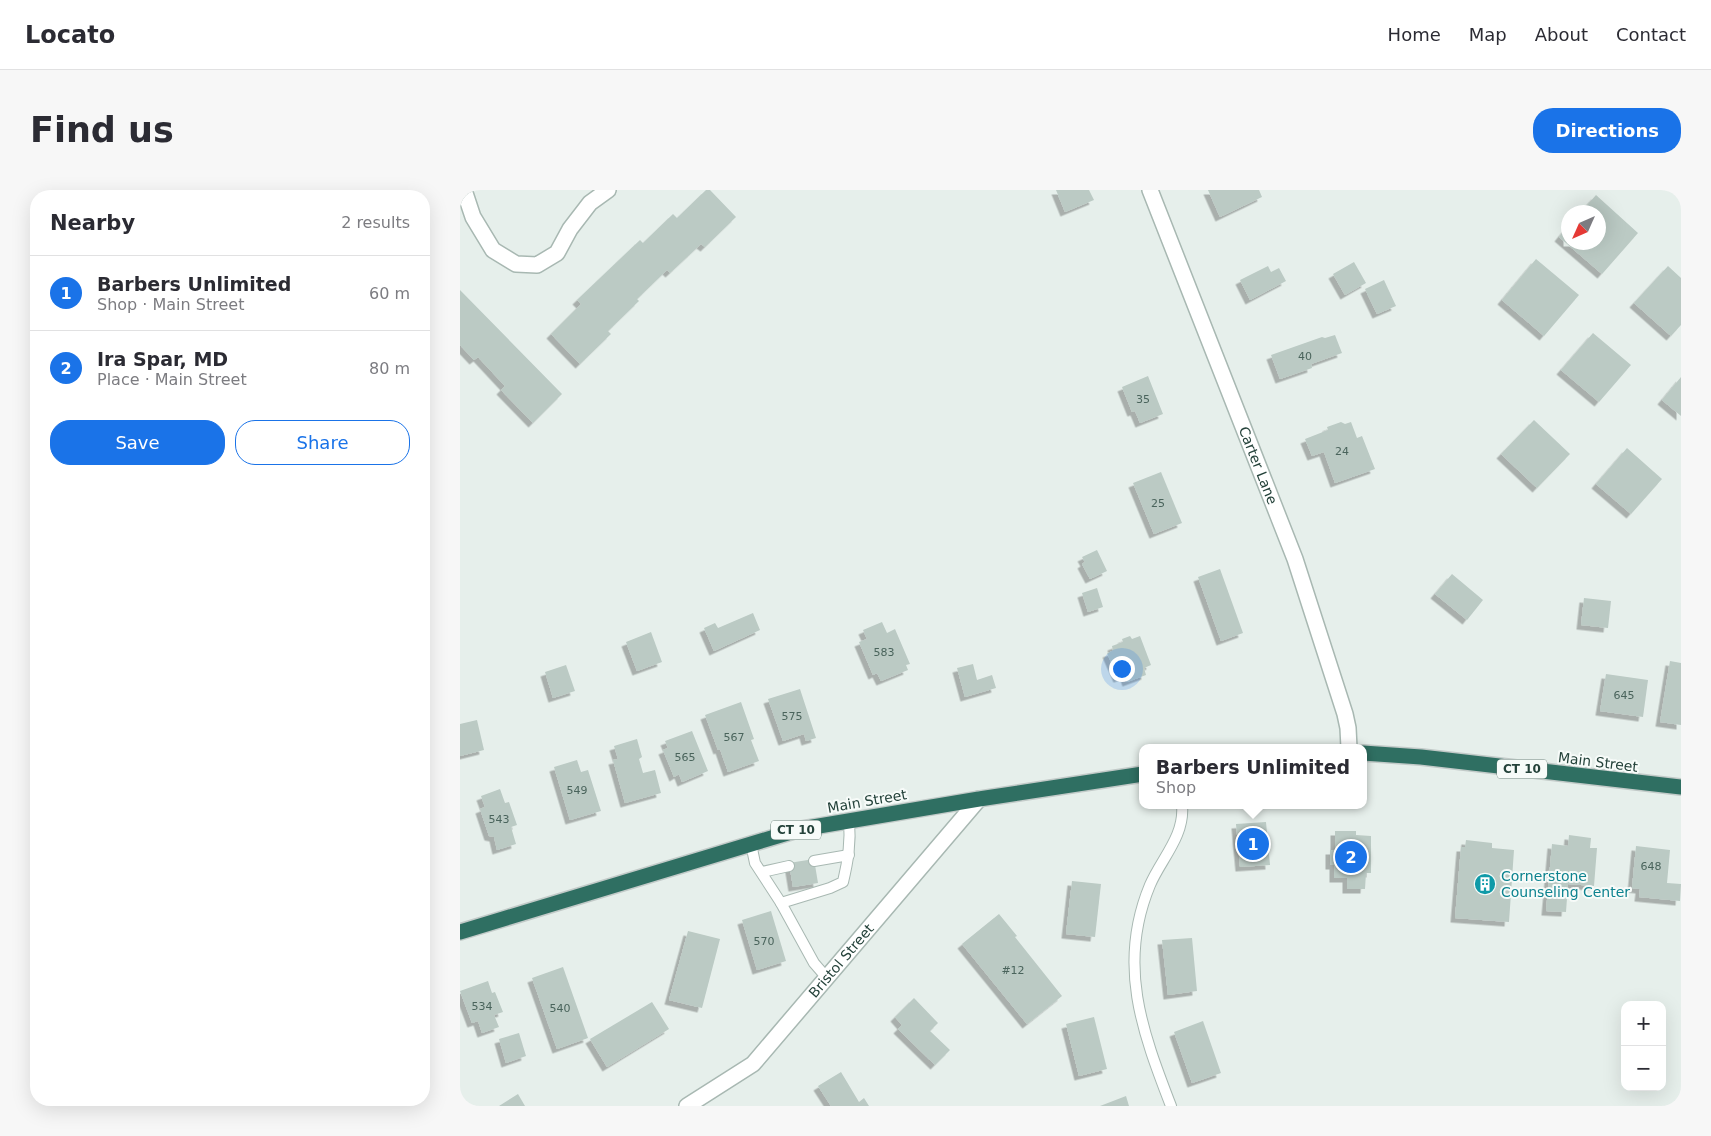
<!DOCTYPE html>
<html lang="en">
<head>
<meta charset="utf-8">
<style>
	body { margin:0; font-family:"DejaVu Sans",sans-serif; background:#f7f7f7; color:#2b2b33 }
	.controls { position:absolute; right:15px; bottom:15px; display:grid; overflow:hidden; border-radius:10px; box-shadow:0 5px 20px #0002 }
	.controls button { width:45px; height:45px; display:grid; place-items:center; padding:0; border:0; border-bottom:1px solid #e1e1e2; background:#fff; color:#2b2b33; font:25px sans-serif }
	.compass { position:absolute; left:1101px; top:15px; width:45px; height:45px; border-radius:50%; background:#fff; box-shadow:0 5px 20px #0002; rotate:225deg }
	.you { position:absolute; left:661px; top:478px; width:18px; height:18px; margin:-12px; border:4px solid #fff; border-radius:50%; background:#1a73e8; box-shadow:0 0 0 8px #1a73e833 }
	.badge { display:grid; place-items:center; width:32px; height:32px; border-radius:50%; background:#1a73e8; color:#fff; font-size:16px; font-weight:700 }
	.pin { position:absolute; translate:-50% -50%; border:2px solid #fff; box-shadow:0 1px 5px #0006 }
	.popup { position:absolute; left:679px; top:554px; width:228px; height:65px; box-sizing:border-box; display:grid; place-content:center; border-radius:10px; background:#fff; filter:drop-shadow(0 1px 4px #0005); font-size:16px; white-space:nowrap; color:#7c7c81 }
	.popup b { font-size:19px; color:#2b2b33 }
	.popup::after { content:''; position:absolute; left:50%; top:100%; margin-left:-10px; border:10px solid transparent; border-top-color:#fff }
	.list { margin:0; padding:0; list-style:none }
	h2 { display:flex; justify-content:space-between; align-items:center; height:65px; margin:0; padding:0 20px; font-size:21px }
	h2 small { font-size:16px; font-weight:400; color:#7c7c81 }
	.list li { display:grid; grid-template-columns:32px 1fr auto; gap:15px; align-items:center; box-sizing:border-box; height:75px; padding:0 20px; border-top:1px solid #e1e1e2 }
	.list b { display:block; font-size:19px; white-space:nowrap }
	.list p { margin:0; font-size:16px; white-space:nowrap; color:#7c7c81 }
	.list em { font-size:16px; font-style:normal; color:#7c7c81 }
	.actions { display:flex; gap:10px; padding:15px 20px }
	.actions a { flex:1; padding:11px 0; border:1px solid #1a73e8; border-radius:20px; text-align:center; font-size:18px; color:#1a73e8 }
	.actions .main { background:#1a73e8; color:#fff }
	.map { position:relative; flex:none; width:1221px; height:916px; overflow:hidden; border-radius:20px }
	header { display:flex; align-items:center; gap:30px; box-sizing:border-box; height:70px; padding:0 25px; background:#fff; border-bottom:1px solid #e1e1e2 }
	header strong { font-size:24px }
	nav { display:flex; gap:28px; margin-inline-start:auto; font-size:18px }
	.intro { display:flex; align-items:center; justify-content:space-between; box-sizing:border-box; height:120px; padding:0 30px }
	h1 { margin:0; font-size:35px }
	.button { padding:12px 22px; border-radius:20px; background:#1a73e8; color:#fff; font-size:18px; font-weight:700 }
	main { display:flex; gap:30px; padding:0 30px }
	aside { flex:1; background:#fff; border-radius:20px; box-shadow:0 5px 20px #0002 }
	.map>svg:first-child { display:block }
	.building { fill:#bbcac4; filter:url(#shadow) }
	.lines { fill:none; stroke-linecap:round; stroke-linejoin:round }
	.lane-casing { stroke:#a8b8b2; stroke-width:12 }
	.street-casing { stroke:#a8b8b2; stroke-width:18 }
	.highway-casing { stroke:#c2cac8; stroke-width:18 }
	.lane { stroke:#fff; stroke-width:10 }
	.street { stroke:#fff; stroke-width:15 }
	.highway { stroke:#2f6f62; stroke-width:15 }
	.labels { text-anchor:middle; stroke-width:4; stroke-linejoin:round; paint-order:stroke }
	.number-label { font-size:11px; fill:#4a645c }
	.shield { fill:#f7fbf9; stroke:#637a73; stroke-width:1 }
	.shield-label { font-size:12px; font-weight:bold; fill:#24423a }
	.street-label { font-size:14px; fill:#24423a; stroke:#f7fbf9 }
	.culture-label { font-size:14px; fill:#0d838f; stroke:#f7fbf9; text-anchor:start }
</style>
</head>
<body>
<header>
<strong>Locato</strong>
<nav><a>Home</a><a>Map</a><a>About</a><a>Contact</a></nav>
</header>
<div class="intro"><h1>Find us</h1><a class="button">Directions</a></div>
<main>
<aside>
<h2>Nearby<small>2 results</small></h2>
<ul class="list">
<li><span class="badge">1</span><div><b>Barbers Unlimited</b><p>Shop · Main Street</p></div><em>60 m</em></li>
<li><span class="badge">2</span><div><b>Ira Spar, MD</b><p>Place · Main Street</p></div><em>80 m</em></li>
</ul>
<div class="actions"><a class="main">Save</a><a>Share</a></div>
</aside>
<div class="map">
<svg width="1221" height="916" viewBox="0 0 1221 916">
	<defs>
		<filter id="shadow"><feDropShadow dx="-4.5" dy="4.5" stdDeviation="0" flood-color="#0004"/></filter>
	</defs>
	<rect width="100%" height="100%" fill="#e6efeb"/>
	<g class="building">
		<polygon points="246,0 250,0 276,27 245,57 241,54 210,83 207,80 177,109 179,111 148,141 151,144 120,174 91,144 121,114 117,110 180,50 183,53 213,24 217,28"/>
		<polygon points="596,0 629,0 634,10 605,22"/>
		<polygon points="748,0 799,0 802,7 760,27"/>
		<polygon points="1136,5 1178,43 1142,84 1099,47 1108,36 1108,52 1138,52 1138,22 1121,22"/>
		<polygon points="1076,69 1119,105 1084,146 1042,110"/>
		<polygon points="894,72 906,93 885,105 873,84"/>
		<polygon points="808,76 811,82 819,78 826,91 790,110 780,90"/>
		<polygon points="1208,76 1221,88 1221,135 1211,146 1174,113"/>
		<polygon points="924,90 936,116 917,124 905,99"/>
		<polygon points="0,100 102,204 73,233 41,200 45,196 18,167 14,170 0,155"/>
		<polygon points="1133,143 1171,175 1139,212 1101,180"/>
		<polygon points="875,145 882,163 851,174 852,178 820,189 811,165 862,147 865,148"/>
		<polygon points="688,186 703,224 680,233 675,221 672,222 662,197"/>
		<polygon points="1221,187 1221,226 1202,210"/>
		<polygon points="1074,230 1110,264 1077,298 1041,264"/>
		<polygon points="881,232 885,234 891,232 897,248 902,246 915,279 875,293 864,262 852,266 845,249 868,240 867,237"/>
		<polygon points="1167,258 1202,289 1171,324 1136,294"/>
		<polygon points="701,282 722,333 694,344 673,293"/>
		<polygon points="637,360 647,381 630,389 622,374 625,372 622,367"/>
		<polygon points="760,379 783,443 761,451 738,387"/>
		<polygon points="992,384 1023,410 1007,430 975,404"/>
		<polygon points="637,398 643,417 628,422 622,403"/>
		<polygon points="1124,408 1151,411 1148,438 1121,435"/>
		<polygon points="293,423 300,440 254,461 244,438 255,433 258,438"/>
		<polygon points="422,432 427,443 435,439 450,474 446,475 448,480 421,491 417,483 413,485 399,452 407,449 403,440"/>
		<polygon points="191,442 202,472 177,481 166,452"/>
		<polygon points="670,446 672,449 680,446 691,475 684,478 686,485 667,492 665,486 658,488 647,463 653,461 652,456 663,452 662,449"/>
		<polygon points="1210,471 1221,473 1221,535 1200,532"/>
		<polygon points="513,474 517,490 532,485 536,498 505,507 497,478"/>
		<polygon points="106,475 115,501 93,508 85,482"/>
		<polygon points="1146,484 1188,490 1183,527 1140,521"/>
		<polygon points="340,499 356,548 346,551 344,544 323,551 308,509"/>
		<polygon points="281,512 294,549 291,550 299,571 268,582 260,559 258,560 245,525"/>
		<polygon points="17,530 24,560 0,566 0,534"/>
		<polygon points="232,541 248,581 222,592 219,584 214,587 203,560 208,558 205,551"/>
		<polygon points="177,549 182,567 179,569 183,583 195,580 201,603 165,613 153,570 158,569 154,556"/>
		<polygon points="117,570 121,582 128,580 141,621 110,630 94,577"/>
		<polygon points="40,599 45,613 49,612 57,635 51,637 56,654 37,660 34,647 29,646 20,619 25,617 21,606"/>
		<polygon points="806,632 810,675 780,677 776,634"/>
		<polygon points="875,641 896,641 896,645 911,646 911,683 906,683 905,699 887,699 887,688 874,688 874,675 870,675 870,660 875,660"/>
		<polygon points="1109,645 1131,648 1130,658 1137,658 1134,696 1108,694 1106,722 1086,721 1092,654 1108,656"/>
		<polygon points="1006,650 1032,653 1032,658 1054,660 1049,732 995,728 1001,657 1005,657"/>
		<polygon points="1176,656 1210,660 1207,693 1221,694 1220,711 1179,707 1180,699 1172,698"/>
		<polygon points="354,669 358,693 333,697 329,673"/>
		<polygon points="612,691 641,694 635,747 606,744"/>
		<polygon points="311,721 326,771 297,780 282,730"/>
		<polygon points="539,724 557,746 555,747 602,806 567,834 502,754"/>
		<polygon points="228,741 260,749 242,818 209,810"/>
		<polygon points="732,748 737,801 708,805 702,750"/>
		<polygon points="103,777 128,848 97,859 72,788"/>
		<polygon points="28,791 32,803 35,802 43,822 34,825 39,837 22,843 18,831 12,833 0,801"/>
		<polygon points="454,808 478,833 470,841 490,860 475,875 438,839 442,835 435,827"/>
		<polygon points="192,812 209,839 147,877 130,849"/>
		<polygon points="634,827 647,879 619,886 606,834"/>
		<polygon points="743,831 761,883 732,893 714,842"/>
		<polygon points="59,843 66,866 46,873 39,849"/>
		<polygon points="381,882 399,912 404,908 409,916 371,916 358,896"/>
		<polygon points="58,904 65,916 39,916"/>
		<polygon points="666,906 669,916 640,916"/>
	</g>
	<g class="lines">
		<g class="lane-casing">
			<g id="lane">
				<polyline points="291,654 295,673 321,713"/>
				<polyline points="354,671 389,665"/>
				<polyline points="302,682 329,676"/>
				<path d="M367,788l-13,-15 -33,-60 49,-15 13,-6c5,-21 8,-39 6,-61"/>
				<path d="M711,916c-29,-75 -54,-142 -21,-221 11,-26 35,-49 32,-80"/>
			</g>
		</g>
		<g class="street-casing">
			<g id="street">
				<polyline points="4,0 13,27 33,60 56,74 77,75 97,63 110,39 130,13 148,0"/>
				<path id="s1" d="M690,0l145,369 50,155 3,14 1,20"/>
				<path id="s2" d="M227,916l66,-42 226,-265"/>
			</g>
		</g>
		<g class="highway-casing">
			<g id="highway">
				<polyline points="903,563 961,567 1221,597"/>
				<polyline points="0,742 341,639 519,609 683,584"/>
			</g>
		</g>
		<use href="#lane" class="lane"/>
		<use href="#street" class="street"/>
		<use href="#highway" class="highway"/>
	</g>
	<defs>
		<g id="building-disc" transform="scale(1.125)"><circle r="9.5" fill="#0f9aa8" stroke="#f7fbf9"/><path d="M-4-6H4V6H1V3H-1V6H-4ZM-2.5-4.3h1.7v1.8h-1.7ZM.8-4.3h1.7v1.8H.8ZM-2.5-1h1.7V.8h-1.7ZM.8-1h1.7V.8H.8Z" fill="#fff"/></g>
	</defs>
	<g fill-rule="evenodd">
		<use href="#building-disc" x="1025" y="694"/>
	</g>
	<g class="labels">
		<g class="number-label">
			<text x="845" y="170">40</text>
			<text x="683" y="213">35</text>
			<text x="882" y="265">24</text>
			<text x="698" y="317">25</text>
			<text x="424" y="466">583</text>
			<text x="1164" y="509">645</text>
			<text x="332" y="530">575</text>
			<text x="274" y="551">567</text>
			<text x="225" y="571">565</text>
			<text x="117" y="604">549</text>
			<text x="39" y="633">543</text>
			<text x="1191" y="680">648</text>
			<text x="304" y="755">570</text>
			<text x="553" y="784">#12</text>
			<text x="22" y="820">534</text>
			<text x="100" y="822">540</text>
		</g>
		<g class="shield">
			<rect x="1037" y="569.5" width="50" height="19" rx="4"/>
			<rect x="311" y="630.5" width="50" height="19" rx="4"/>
		</g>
		<g class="shield-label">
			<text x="1062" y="583">CT 10</text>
			<text x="336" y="644">CT 10</text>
		</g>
		<g class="street-label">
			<text dy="5" stroke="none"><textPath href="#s1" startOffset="296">Carter Lane</textPath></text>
			<text transform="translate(1138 572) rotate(7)" y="5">Main Street</text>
			<text transform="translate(407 611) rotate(-10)" y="5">Main Street</text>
			<text dy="5" stroke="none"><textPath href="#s2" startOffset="214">Bristol Street</textPath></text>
		</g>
		<g class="culture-label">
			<text x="1041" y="691">Cornerstone<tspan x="1041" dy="16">Counseling Center</tspan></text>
		</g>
	</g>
</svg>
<div class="controls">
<button>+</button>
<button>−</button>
</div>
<svg class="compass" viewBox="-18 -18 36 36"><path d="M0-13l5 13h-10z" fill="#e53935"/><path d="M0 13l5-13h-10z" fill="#7c7c81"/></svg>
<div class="you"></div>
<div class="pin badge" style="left:793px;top:654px">1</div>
<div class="popup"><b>Barbers Unlimited</b>Shop</div>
<div class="pin badge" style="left:891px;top:667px">2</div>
</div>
</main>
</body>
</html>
